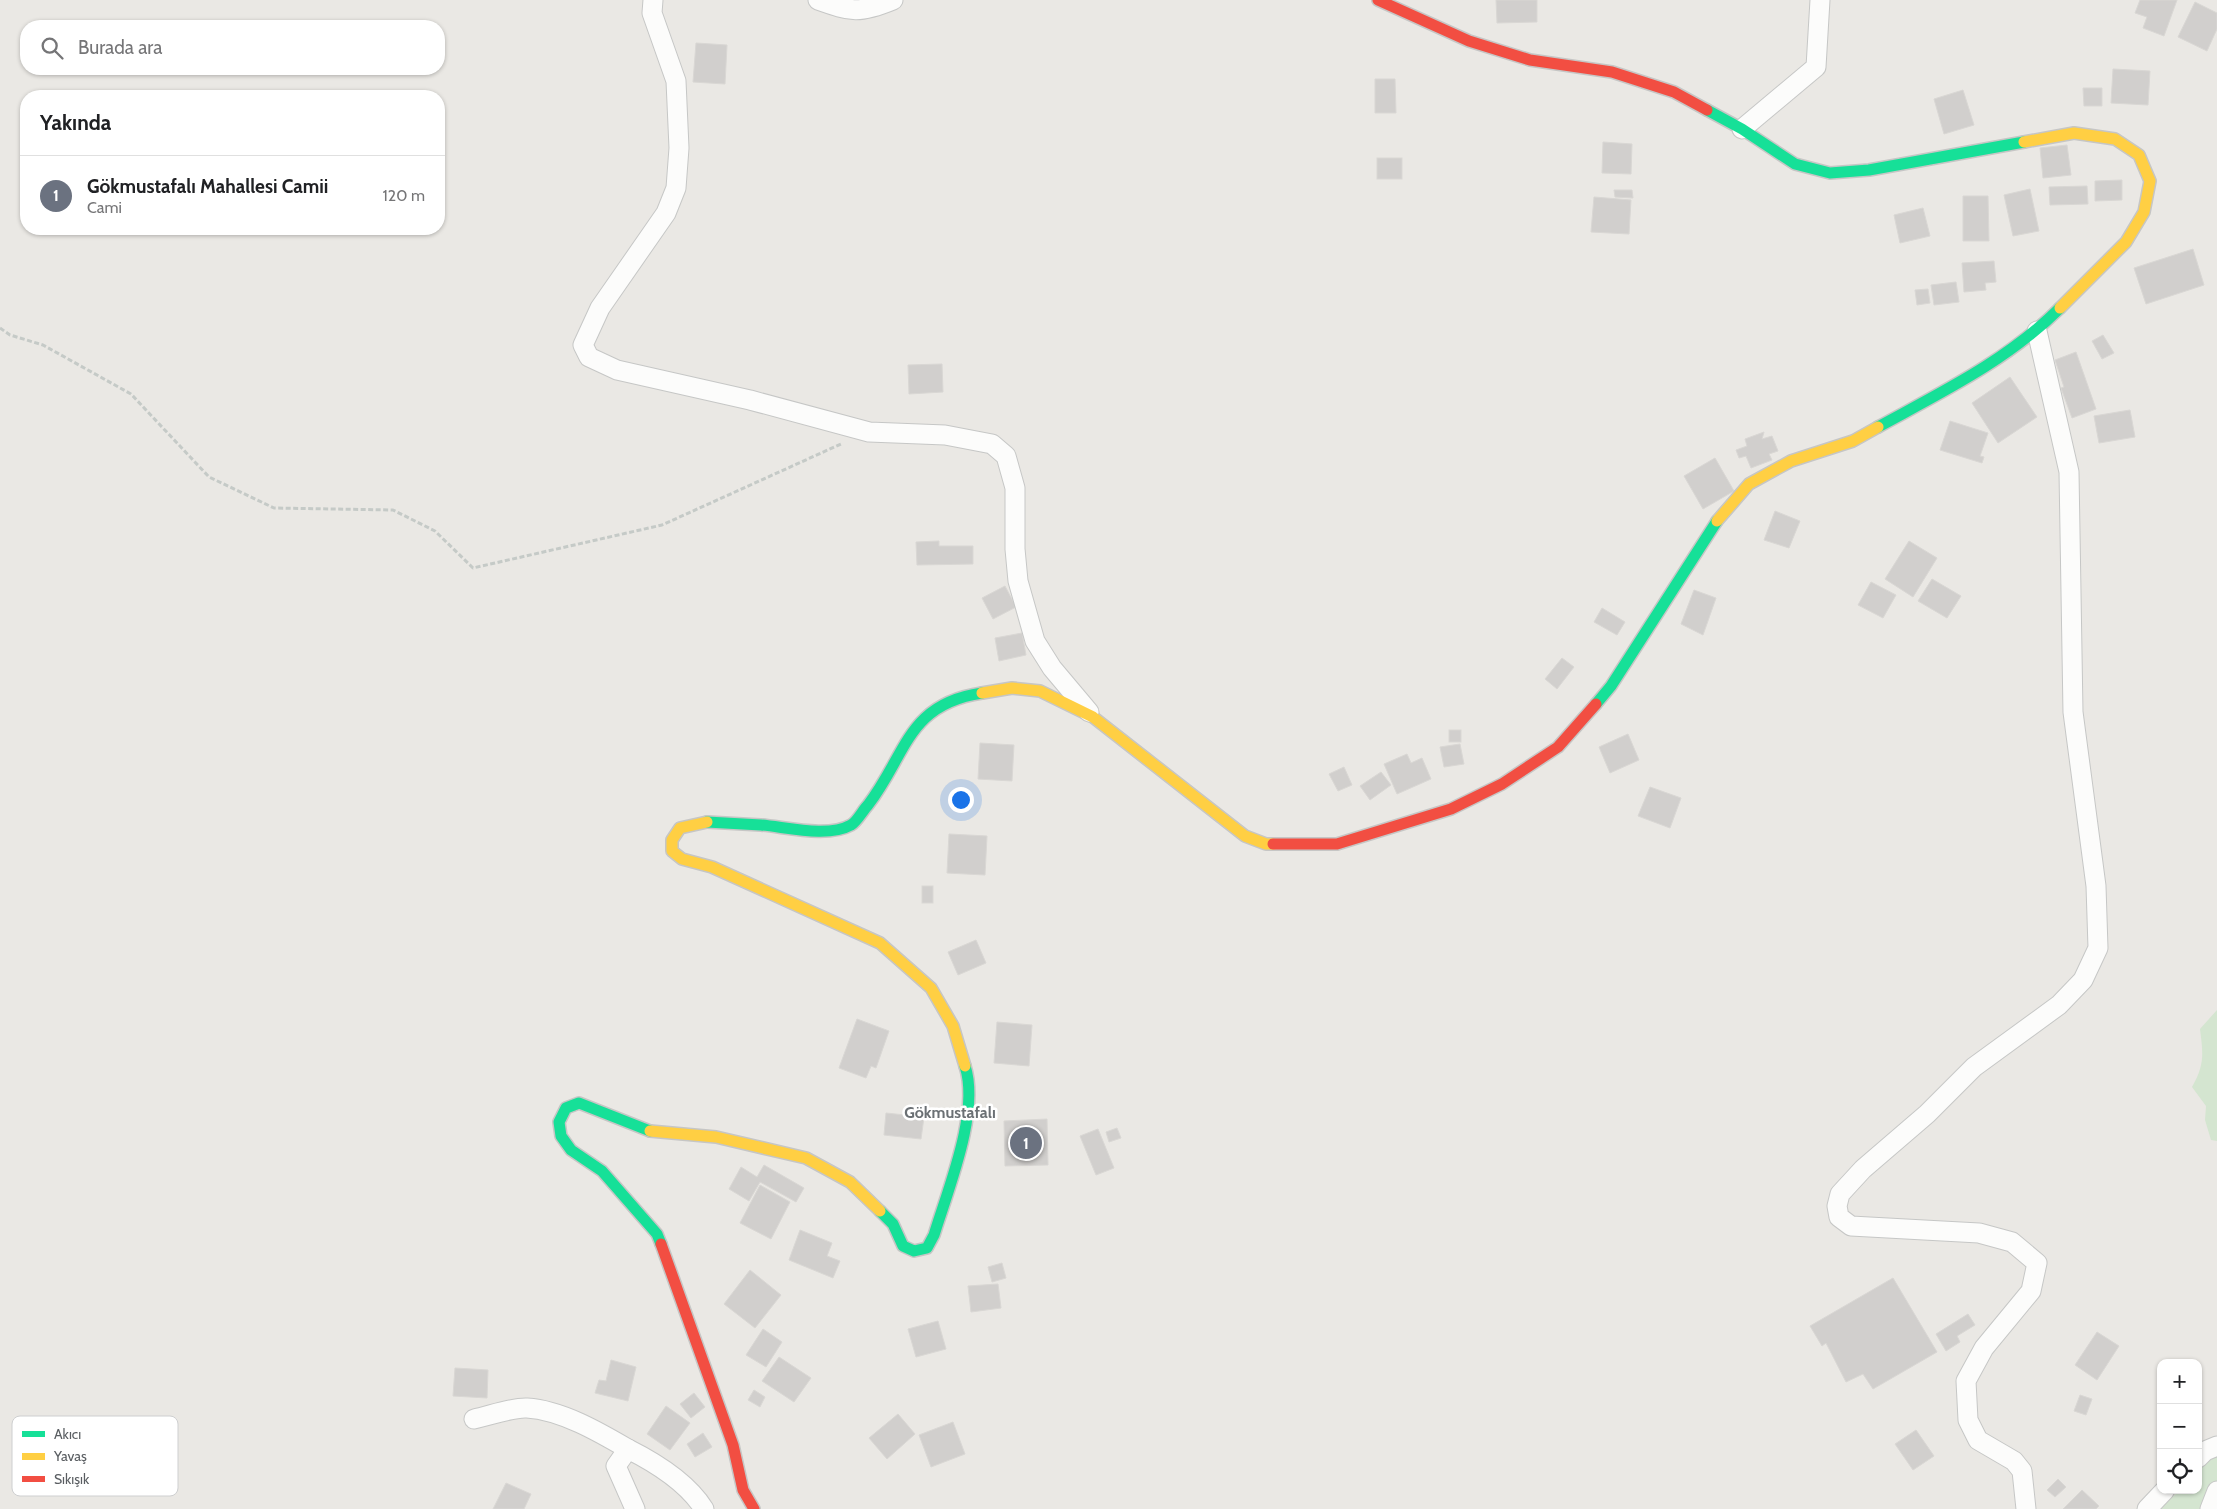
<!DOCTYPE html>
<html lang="tr">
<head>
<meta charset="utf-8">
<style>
	body { margin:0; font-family:Cabin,sans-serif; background:#f2f2f2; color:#202124 }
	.controls { position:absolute; right:15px; bottom:15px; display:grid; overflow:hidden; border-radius:10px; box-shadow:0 1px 4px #0004 }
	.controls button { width:45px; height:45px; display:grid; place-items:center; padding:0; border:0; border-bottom:1px solid #e0e0e0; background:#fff; color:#202124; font:25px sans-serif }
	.you { position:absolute; left:960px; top:799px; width:18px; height:18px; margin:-12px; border:4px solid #fff; border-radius:50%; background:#1a73e8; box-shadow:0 0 0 8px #1a73e833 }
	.badge { display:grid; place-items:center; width:32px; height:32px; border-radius:50%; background:#ea580c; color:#fff; font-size:16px; font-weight:700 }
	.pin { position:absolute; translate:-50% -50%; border:2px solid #fff; box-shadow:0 1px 5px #0006 }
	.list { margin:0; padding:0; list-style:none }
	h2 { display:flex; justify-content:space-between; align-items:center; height:65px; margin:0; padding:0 20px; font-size:21px }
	h2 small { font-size:16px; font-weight:400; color:#757577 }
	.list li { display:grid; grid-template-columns:32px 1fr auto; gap:15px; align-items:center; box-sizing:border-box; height:80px; padding:0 20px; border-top:1px solid #e0e0e0 }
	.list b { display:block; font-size:19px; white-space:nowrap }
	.list p { margin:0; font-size:16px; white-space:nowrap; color:#757577 }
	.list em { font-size:16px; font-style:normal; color:#757577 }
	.icon { flex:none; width:28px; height:28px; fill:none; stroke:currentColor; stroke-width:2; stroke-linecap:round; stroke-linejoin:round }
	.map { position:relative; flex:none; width:2217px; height:1509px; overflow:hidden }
	.search { position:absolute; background:#fff; box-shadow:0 1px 4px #0004; left:20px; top:20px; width:425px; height:55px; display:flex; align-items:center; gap:12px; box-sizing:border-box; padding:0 18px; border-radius:20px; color:#757577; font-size:19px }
	.panel { position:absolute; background:#fff; box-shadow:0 1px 4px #0004; left:20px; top:90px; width:425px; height:145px; border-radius:20px }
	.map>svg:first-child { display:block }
	.green { fill:#d4e5d0 }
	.building { fill:#d1cfcd; stroke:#d9d7d4 }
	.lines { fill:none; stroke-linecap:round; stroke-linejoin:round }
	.street-casing { stroke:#c6c7c6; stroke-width:21 }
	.fast-casing { stroke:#c6c6c5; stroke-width:14 }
	.slow-casing { stroke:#c6c6c5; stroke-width:14 }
	.jam-casing { stroke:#c6c6c5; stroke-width:14 }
	.path { stroke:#c5cac7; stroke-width:3; stroke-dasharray:5 2.5; stroke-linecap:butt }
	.street { stroke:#fcfcfb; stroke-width:19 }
	.fast { stroke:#16e098; stroke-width:11 }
	.slow { stroke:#ffcf43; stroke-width:11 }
	.jam { stroke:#f24e42; stroke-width:11 }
	.labels { text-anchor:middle; stroke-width:5; stroke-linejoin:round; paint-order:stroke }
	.quarter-label { font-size:16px; font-weight:bold; fill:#6b7074; stroke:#fff }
	.key { fill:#fff; stroke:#cecfd0; stroke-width:1 }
	.key-label { font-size:14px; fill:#5a5e62 }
</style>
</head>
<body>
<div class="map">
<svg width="2217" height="1509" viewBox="0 0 2217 1509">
	<rect width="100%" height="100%" fill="#eae8e4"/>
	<g class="green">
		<path d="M2217,1010v131l-6,-1 -6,-20 1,-14 -14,-19c13,-23 11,-33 8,-58z"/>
		<polygon points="2217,1453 2217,1509 2160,1509 2180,1490 2198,1490 2198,1471"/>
	</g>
	<g class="building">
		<polygon points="1496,0 1537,0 1537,22 1497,23"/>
		<polygon points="2140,0 2177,0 2164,36 2143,28 2147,17 2135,13"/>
		<polygon points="2195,2 2217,13 2217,29 2207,51 2178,37"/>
		<polygon points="696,43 727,45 725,84 693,82"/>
		<polygon points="2113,69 2150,71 2148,105 2111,103"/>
		<polygon points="1375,79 1395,79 1396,113 1375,113"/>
		<polygon points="2083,88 2102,88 2102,106 2084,106"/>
		<polygon points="1963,90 1974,125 1944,134 1934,99"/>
		<polygon points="1603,142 1632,144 1631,174 1602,173"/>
		<polygon points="2067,145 2071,175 2043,178 2040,148"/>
		<rect x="1377" y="158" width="25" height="21"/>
		<polygon points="2122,180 2122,200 2095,201 2095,181"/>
		<polygon points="2087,186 2088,204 2050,205 2049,187"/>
		<polygon points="2030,189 2039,231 2013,236 2004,195"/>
		<polygon points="1614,190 1632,190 1633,198 1615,197"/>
		<polygon points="1963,196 1988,196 1989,241 1963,241"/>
		<polygon points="1594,197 1631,200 1629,234 1591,232"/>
		<polygon points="1923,208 1930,236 1900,243 1894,215"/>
		<polygon points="2193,249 2204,285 2146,304 2134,268"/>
		<polygon points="1994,261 1996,282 1985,283 1986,290 1964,292 1962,263"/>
		<polygon points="1956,282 1959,302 1934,305 1931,285"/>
		<polygon points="1928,289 1930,303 1917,305 1915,290"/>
		<polygon points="2103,335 2114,353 2102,359 2092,341"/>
		<polygon points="2076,352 2096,409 2072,418 2061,388 2064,387 2055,360"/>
		<polygon points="942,364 943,392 909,394 908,365"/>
		<polygon points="2010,377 2037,417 1998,443 1972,403"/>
		<polygon points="2130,410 2135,437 2099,443 2094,416"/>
		<polygon points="1950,421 1988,433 1980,456 1984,457 1982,463 1940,450"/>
		<polygon points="1764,432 1762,439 1772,436 1778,451 1769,454 1772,460 1751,468 1746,456 1739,458 1736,450 1747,446 1745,439"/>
		<polygon points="1715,458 1734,491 1703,509 1684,476"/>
		<polygon points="1775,511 1800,521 1789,548 1764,540"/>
		<polygon points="939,541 939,546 973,546 973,564 917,565 916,542"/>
		<polygon points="1909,541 1937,558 1913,597 1885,579"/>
		<polygon points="1932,579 1961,596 1947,618 1918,601"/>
		<polygon points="1871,582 1896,595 1883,618 1858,605"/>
		<polygon points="1005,586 1016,607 993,619 982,598"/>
		<polygon points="1694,590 1716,598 1703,635 1681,624"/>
		<polygon points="1602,608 1625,622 1617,635 1594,622"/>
		<polygon points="1022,633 1026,655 999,661 995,638"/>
		<polygon points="1562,658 1574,667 1557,689 1545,679"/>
		<rect x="1449" y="730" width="12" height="12"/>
		<polygon points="1628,734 1639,760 1610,773 1599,747"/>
		<polygon points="980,743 1014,745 1012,781 978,779"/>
		<polygon points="1460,744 1464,764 1444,767 1440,747"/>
		<polygon points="1407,754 1411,763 1422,758 1431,779 1397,794 1384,764"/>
		<polygon points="1344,767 1352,785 1338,791 1329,774"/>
		<polygon points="1381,772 1391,785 1370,800 1360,786"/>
		<polygon points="1650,787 1681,798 1670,828 1638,816"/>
		<polygon points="949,834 987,836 985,875 947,873"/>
		<rect x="922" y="886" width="11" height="17"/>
		<polygon points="976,940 986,963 958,975 948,952"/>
		<polygon points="857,1019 889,1031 876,1068 871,1066 866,1078 839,1068"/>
		<polygon points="997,1022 1032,1025 1029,1066 994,1063"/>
		<polygon points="886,1113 924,1117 921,1139 884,1135"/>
		<polygon points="1047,1119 1048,1165 1005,1166 1004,1121"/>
		<polygon points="1117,1128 1121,1138 1109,1142 1106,1132"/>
		<polygon points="1098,1129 1114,1168 1096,1175 1080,1136"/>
		<polygon points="764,1165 804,1188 796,1202 760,1182 749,1201 729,1189 741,1167 757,1177"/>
		<polygon points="760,1185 790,1202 771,1239 740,1223"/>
		<polygon points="800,1230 832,1243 827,1256 840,1261 833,1278 789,1260"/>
		<polygon points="1002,1263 1006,1278 992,1282 988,1267"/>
		<polygon points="750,1270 781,1295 755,1328 724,1304"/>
		<polygon points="1893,1278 1937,1352 1873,1389 1863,1374 1846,1382 1826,1343 1822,1346 1810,1326"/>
		<polygon points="998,1284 1001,1308 971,1312 968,1286"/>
		<polygon points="1968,1314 1975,1325 1957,1336 1960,1342 1946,1351 1936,1334"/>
		<polygon points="938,1321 946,1349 916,1357 908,1329"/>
		<polygon points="763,1329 782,1342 766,1367 746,1355"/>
		<polygon points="2097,1332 2119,1346 2097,1380 2075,1365"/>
		<polygon points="779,1357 811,1378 794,1402 762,1381"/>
		<polygon points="611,1360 636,1367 628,1401 595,1393 599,1380 606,1381"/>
		<polygon points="455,1368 488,1370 487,1398 453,1396"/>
		<polygon points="754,1390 765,1397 760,1407 748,1400"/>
		<polygon points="694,1393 705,1407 691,1418 680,1404"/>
		<polygon points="2080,1395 2092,1399 2086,1415 2074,1411"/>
		<polygon points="666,1406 690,1423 670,1450 647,1434"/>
		<polygon points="898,1414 915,1434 887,1459 869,1438"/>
		<polygon points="953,1422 965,1454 931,1467 919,1435"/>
		<polygon points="1916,1430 1934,1456 1913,1470 1895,1444"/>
		<polygon points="703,1433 712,1447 695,1457 687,1444"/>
		<polygon points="2058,1479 2066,1487 2055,1497 2047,1490"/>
		<polygon points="506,1483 531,1494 524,1509 493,1509"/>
		<polygon points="2082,1490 2099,1506 2096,1509 2063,1509"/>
	</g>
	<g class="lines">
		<g class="street-casing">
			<g id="street">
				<polyline points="653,0 652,13 676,81 679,148 676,188 666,213 600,308 583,345 589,357 617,370 750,400 869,432 945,435 992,444 1006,456 1015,488 1015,549 1018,581 1035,641 1052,668 1089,712"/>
				<path d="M818,0c34,12 41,14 75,0"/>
				<polyline points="1742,129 1816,67 1820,0"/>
				<path d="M474,1419c15,-3 39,-12 53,-11 34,2 72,24 101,41"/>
				<polyline points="2198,1458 2205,1451 2217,1446"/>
				<path d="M635,1509l-19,-43 12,-17c28,14 59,33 76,60"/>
				<polyline points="2026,1509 2022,1471 2014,1461 1978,1440 1968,1420 1966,1381 1984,1348 2031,1291 2037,1263 2012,1242 1979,1233 1851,1226 1839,1217 1837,1206 1840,1194 1863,1169 1927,1114 1974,1067 2059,1005 2083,980 2098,948 2096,886 2073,712 2069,472 2037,331"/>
				<polyline points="2147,1509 2165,1490"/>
				<polyline points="2210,1509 2217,1491"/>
			</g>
		</g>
		<g class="fast-casing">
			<g id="fast">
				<polyline points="1707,110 1742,129 1795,164 1830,173 1869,170 2024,142"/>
				<path d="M1878,427c64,-35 130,-67 182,-119"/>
				<polyline points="1596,704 1611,686 1717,521"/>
				<path d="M707,822c18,1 36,2 54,3 25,2 67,13 90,0 6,-3 12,-15 17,-20 39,-51 39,-101 114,-112"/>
				<polyline points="650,1131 579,1103 566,1108 559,1122 561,1136 571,1150 602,1171 657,1234 661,1244"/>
				<path d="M880,1211l13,13 10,22 11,5 13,-3 7,-13c14,-46 46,-123 31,-169"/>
			</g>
		</g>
		<g class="slow-casing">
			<g id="slow">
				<polyline points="2024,142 2074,133 2115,139 2139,155 2150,181 2144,212 2126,242 2060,308"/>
				<polyline points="1717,521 1749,484 1791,461 1853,441 1878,427"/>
				<polyline points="982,693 1012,688 1040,691 1093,717 1245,836 1266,844 1273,844"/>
				<polyline points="707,822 680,828 672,840 672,851 682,859 712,867 880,943 931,988 953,1026 965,1066"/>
				<polyline points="650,1131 716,1137 806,1158 850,1182 880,1211"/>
			</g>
		</g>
		<g class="jam-casing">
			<g id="jam">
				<polyline points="1378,0 1469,41 1530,60 1612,72 1674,92 1707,110"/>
				<polyline points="1273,844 1337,844 1451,809 1502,784 1558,747 1596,704"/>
				<polyline points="661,1244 733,1445 743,1490 754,1509"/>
			</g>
		</g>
		<polyline class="path" points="0,328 10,335 43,345 131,394 209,477 274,508 393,510 435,531 473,568 662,525 841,444"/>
		<use href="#street" class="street"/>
		<use href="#fast" class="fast"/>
		<use href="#slow" class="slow"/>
		<use href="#jam" class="jam"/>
	</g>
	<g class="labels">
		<g class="quarter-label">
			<text x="950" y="1118">Gökmustafalı</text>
		</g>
	</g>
	<rect x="12" y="1416" width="166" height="80" rx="8" class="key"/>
	<rect x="22" y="1431" width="23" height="6" fill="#16e098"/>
	<rect x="22" y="1453" width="23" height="7" fill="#ffcf43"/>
	<rect x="22" y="1476" width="23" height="6" fill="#f24e42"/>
	<g class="key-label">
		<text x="54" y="1439">Akıcı</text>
		<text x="54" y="1461">Yavaş</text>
		<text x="54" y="1484">Sıkışık</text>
	</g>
</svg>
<div class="controls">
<button>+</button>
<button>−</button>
<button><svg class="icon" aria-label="locate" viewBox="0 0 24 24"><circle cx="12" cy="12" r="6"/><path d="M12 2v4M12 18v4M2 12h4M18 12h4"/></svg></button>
</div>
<div class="you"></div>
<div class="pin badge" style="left:1026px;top:1143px;background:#6b7280">1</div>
<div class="search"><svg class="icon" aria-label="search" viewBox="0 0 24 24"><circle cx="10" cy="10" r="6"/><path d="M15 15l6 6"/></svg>Burada ara</div>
<section class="panel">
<h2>Yakında<small></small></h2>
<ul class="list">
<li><span class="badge" style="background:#6b7280">1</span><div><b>Gökmustafalı Mahallesi Camii</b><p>Cami</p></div><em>120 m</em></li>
</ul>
</section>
</div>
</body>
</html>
